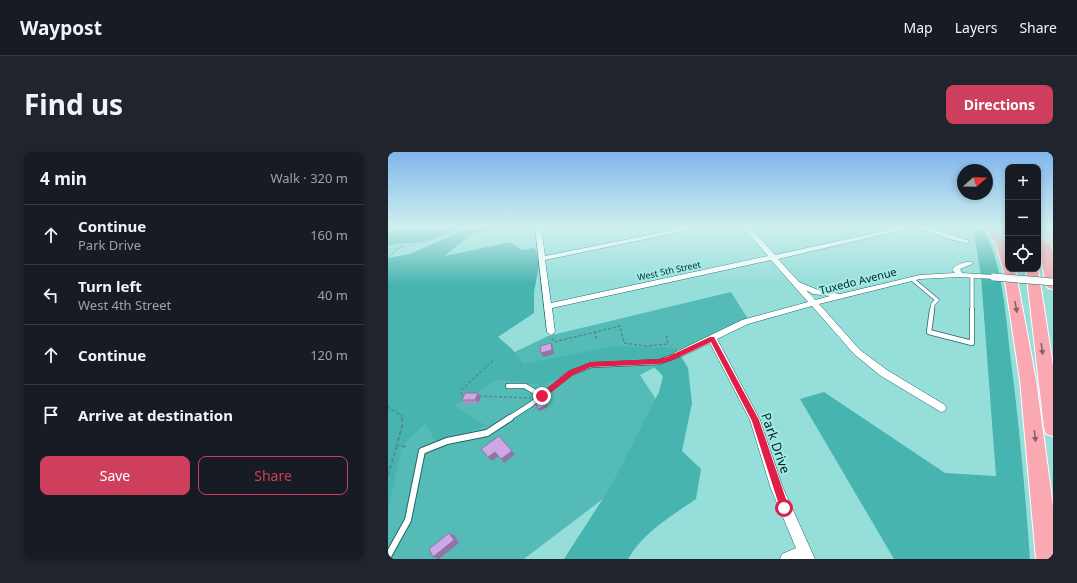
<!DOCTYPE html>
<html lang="en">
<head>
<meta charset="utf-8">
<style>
	body { margin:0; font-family:"Noto Sans",sans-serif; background:#20242c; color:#f1f3f6 }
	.controls { position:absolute; right:12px; top:12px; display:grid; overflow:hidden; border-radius:8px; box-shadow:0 2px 6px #0003 }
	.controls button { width:36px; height:36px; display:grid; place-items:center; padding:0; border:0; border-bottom:1px solid #363941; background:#171b24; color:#f1f3f6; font:20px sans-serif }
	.compass { position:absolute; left:569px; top:12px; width:36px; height:36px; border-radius:50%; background:#171b24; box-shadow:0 2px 6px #0003; rotate:70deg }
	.stop { position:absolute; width:12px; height:12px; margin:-9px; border:3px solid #e11d48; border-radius:50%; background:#fff }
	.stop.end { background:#e11d48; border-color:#fff; box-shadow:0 1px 4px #0008 }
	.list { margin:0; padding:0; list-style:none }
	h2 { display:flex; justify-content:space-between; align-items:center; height:52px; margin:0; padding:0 16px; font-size:17px }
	h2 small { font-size:13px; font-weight:400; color:#9ea1a6 }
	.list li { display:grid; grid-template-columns:26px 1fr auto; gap:12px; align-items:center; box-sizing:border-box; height:60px; padding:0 16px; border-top:1px solid #363941 }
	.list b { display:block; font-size:15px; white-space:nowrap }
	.list p { margin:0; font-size:13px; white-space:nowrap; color:#9ea1a6 }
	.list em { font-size:13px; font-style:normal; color:#9ea1a6 }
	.actions { display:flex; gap:8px; padding:12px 16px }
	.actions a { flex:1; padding:9px 0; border:1px solid #ce3e5d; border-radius:8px; text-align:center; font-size:14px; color:#ce3e5d }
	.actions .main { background:#ce3e5d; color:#fff }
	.icon { flex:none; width:22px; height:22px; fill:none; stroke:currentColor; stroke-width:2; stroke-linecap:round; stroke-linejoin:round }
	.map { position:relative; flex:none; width:665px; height:407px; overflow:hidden; border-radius:8px }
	header { display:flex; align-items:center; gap:24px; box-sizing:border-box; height:56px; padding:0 20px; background:#171b24; border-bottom:1px solid #363941 }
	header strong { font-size:19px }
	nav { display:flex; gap:22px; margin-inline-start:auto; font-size:14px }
	.intro { display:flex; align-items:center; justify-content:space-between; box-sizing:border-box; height:96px; padding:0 24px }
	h1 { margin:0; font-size:28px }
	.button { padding:10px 18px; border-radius:8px; background:#ce3e5d; color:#fff; font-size:14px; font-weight:700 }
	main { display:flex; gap:24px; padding:0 24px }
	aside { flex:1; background:#171b24; border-radius:8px; box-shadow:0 2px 6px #0003 }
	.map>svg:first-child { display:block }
	.green { fill:#55bbb7 }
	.forest { fill:#48b4b0 }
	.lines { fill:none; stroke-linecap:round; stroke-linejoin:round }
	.stream { stroke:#87b9f2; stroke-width:1.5 }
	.service-far2-casing { stroke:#1b6865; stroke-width:4.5 }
	.service-far1-casing { stroke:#1b6865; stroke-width:6 }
	.service-casing { stroke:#1b6865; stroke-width:8 }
	.minor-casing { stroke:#1b6865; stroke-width:1 }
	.motorway-casing { stroke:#fff; stroke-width:2 }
	.path-far2 { stroke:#558b88; stroke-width:1; stroke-dasharray:2.5 1.5; stroke-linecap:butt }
	.path-far1 { stroke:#558b88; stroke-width:1.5; stroke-dasharray:3 2; stroke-linecap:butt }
	.path { stroke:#558b88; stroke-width:2; stroke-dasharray:4 2.5; stroke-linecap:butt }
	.service-far2 { stroke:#fff; stroke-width:3.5 }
	.service-far1 { stroke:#fff; stroke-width:4.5 }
	.service { stroke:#fff; stroke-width:6 }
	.minor { fill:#fff; fill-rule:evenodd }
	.motorway { fill:#faa8b1; fill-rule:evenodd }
	.minor-bridge-casing { stroke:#1b6865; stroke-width:8; stroke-linecap:butt }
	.primary-bridge-casing { stroke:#fff; stroke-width:12; stroke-linecap:butt }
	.minor-bridge { stroke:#fff; stroke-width:7 }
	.primary-bridge { stroke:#fccbd0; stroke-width:11 }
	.wall { fill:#b190c7 }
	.shaded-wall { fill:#9075a2 }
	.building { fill:#cea7e7; stroke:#9075a2 }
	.oneway { fill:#80666a }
	.route { fill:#e11d48 }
	.labels { text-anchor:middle; stroke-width:4; stroke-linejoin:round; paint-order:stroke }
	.far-street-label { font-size:9px; fill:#052423; stroke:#a2ebe7 }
	.street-label { font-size:11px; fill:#052423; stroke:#a2ebe7 }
	.near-street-label { font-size:13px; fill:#052423; stroke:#a2ebe7 }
</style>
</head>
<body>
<header>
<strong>Waypost</strong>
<nav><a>Map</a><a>Layers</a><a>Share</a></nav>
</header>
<div class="intro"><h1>Find us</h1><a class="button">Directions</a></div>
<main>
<aside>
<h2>4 min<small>Walk · 320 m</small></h2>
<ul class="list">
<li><svg class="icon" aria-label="ahead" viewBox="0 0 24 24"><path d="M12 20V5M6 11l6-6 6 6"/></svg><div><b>Continue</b><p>Park Drive</p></div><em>160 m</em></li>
<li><svg class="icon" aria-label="left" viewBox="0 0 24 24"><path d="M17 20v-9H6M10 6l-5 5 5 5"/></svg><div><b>Turn left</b><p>West 4th Street</p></div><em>40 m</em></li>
<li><svg class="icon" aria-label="ahead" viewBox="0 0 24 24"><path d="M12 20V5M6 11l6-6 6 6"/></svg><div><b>Continue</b></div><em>120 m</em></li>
<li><svg class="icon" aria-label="arrive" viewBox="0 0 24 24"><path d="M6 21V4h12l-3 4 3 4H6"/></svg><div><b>Arrive at destination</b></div></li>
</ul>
<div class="actions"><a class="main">Save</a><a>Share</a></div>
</aside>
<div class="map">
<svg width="665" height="407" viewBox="0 0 665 407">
	<rect width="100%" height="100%" fill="#95deda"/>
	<polygon class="green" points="343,140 360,167 252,223 277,261 232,334 136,407 0,407 0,305 20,251 160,184"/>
	<g class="forest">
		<path d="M0,75h72c-15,8 -31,14 -48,16 -8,1 -15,0 -24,3z"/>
		<path d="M82,75h36l-33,6 -29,23 67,-14 10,8 14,-2 4,17 -5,27v21l-36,24 14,12 11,15 92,-18 61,2 12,20 4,35 -10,48 19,18 -5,30c-25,17 -53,34 -68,60h-64l47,-73 48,-94 4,-16 -15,-15 -47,1 -22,6 -36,17 -45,-6 -44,27 33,20 -51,15 -11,-17 -23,22 -14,64v-252l22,-4z"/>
		<path d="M585,75h8c21,29 25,91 29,126 9,69 15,137 20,206h-136l-94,-160 24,-7 121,81 51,3 -15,-200z"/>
	</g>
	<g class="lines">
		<polyline class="stream" points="0,98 39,90 76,75"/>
		<g class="service-far2-casing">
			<g id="service-far2">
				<polyline points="584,124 584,159"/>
				<polyline points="524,127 549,148 545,152 544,159"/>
			</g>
		</g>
		<g class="service-far1-casing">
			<g id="service-far1">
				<polyline points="544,158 541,180 584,191 584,158"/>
				<polyline points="120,234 137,234 154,244"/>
				<polyline points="120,267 142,253 183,221 203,213 271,210 289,203"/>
			</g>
		</g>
		<g class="service-casing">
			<polyline id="service" points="0,404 20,368 34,299 59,289 99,281 122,266"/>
		</g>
		<g class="minor-casing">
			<g id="minor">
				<path d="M147,75h6l4,29 144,-29h14l-158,33 6,43 217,-47 -25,-29h7l25,28 127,-28h13l-137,32 21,23 19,8 22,4 80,-19 35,-2 -3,-4c5,-5 14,-8 20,-7v2l-12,5 2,4 32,2 4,2 -4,2 -34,-2 -40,2 -101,25 41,46 27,20 58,35 1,3 -1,3 -4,1 -60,-36 -27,-22 -42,-48 -64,18 -31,15 43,81 23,68 32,71h-35l2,-5 14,-6 -25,-59 -21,-69 -40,-77 -30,14h-6l-1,-2 1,-2 68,-33 66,-18 -37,-42 -219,48 3,24 -4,3 -4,-3zM418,138l7,4 17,2 -15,4z"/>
				<polygon points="529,75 539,75 582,89 579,91 561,87"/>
			</g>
		</g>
		<g class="motorway-casing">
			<g id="motorway">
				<polygon points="597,75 608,75 620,94 620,117 627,117 648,228 665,354 665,407 648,407 632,228 615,116 608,93"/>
				<polygon points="650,75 657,75 665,100 665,137 660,136 658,133 650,90"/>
				<polygon points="638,117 650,117 665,214 665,284 658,282 656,276"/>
			</g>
		</g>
		<polyline class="path-far2" points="0,105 19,90"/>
		<g class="path-far1">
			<polyline points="207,179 208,187"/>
			<polyline points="164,186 166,190 232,174 236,191 258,194 280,192 279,185 276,182"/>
			<polyline points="91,244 143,246"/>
			<polyline points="77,245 73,244 74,237 106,208"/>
			<polyline points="0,255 14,264 14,267"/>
		</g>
		<g class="path">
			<polyline points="14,266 14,274 9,293 19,295"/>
			<polyline points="0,323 9,293"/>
		</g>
		<use href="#service-far2" class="service-far2"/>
		<use href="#service-far1" class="service-far1"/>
		<use href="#service" class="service"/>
		<use href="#minor" class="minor"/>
		<use href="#motorway" class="motorway"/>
		<g class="minor-bridge-casing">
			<polyline id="minor-bridge" points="606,125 665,130"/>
		</g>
		<g class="primary-bridge-casing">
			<polyline id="primary-bridge" points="650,79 665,86"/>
		</g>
		<use href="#minor-bridge" class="minor-bridge"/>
		<use href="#primary-bridge" class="primary-bridge"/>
	</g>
	<polygon class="wall" points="90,241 93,245 90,251 77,252 74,248"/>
	<g class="shaded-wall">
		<polygon points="163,191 165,195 166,202 155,205 153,201"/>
		<polygon points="90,241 93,245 90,251 87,248"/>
		<polygon points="156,247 160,255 151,259 150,257"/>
		<polygon points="124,299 127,302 116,311 113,307"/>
		<polygon points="107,300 110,304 104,309 100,305"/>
		<polygon points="61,381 66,383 71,391 51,407 45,405"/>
	</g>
	<g class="building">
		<polygon points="163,191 164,198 153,201 152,194"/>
		<polygon points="77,241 90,241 87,248 74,248"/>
		<polygon points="156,247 159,253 150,257 148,251"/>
		<polygon points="111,284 124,299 113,307 107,300 100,305 93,297"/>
		<polygon points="61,381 66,388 45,405 41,397"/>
	</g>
	<defs><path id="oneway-solid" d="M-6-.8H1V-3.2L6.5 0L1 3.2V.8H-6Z"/></defs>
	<g class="oneway">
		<use href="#oneway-solid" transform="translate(628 155) rotate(80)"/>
		<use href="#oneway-solid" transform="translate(654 197) rotate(82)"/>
		<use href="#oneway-solid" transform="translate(647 284) rotate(84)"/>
	</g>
	<linearGradient id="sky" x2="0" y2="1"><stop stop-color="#81b6ec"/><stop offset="0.57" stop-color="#cff0ee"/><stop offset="1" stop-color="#cff0ee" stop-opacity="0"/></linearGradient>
	<rect width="665" height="132" fill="url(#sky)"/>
	<polygon class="route" points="322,185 326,185 371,268 401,356 400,359 393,359 364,269 323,190 283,209 271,212 203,215 185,223 156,246 151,246 150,244 180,219 203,210 271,207 279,205"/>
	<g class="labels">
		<g class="far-street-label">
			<text transform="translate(281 119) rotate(-12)" y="3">West 5th Street</text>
		</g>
		<g class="street-label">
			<text transform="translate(470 129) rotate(-14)" y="4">Tuxedo Avenue</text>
		</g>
		<g class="near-street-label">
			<text transform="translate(388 291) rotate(71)" y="5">Park Drive</text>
		</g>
	</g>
</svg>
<div class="controls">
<button>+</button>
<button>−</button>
<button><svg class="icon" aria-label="locate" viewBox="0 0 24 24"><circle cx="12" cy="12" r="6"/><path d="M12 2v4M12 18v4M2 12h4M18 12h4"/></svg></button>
</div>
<svg class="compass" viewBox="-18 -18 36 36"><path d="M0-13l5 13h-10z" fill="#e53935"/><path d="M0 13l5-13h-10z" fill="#9ea1a6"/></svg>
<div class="stop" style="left:396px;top:356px"></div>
<div class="stop end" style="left:154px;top:244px"></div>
</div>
</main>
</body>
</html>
